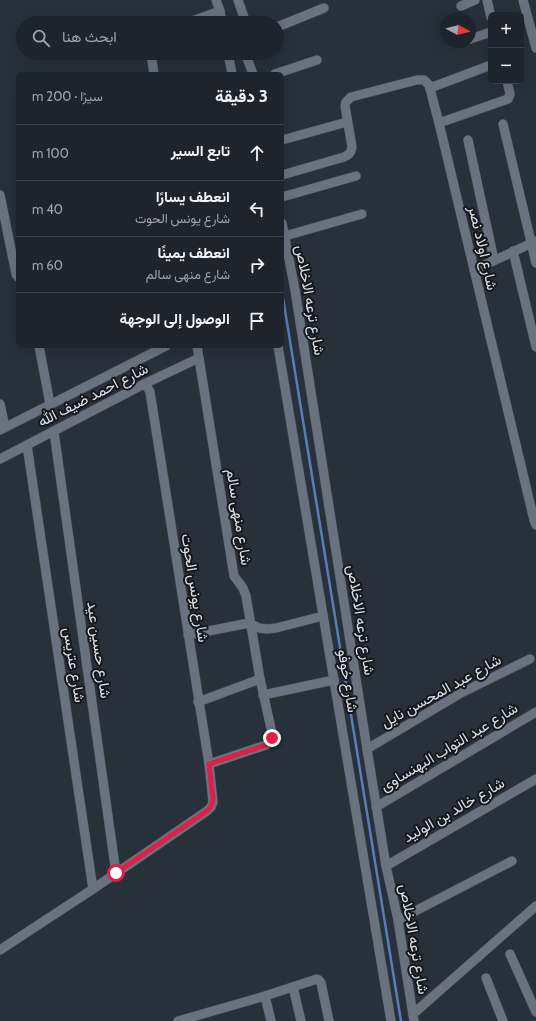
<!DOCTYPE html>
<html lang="ar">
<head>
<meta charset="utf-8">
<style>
	body { margin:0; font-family:Cabin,Vazirmatn,sans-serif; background:#262c34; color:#f1f3f6; direction:rtl }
	.controls { position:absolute; right:12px; top:12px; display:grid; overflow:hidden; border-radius:6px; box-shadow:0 4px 16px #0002 }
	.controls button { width:36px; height:36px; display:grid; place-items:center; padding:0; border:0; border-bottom:1px solid #3c4148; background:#1e242c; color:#f1f3f6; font:20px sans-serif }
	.compass { position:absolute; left:440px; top:12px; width:36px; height:36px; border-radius:50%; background:#1e242c; box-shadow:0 4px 16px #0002; rotate:97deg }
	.stop { position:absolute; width:12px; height:12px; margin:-9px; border:3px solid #e11d48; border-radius:50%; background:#fff }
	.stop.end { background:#e11d48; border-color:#fff; box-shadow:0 1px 4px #0008 }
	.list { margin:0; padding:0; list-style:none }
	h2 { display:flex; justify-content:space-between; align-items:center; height:52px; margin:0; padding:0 16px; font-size:17px }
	h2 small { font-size:13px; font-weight:400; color:#a1a4a9 }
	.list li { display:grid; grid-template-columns:26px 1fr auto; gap:12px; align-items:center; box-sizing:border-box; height:56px; padding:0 16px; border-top:1px solid #3c4148 }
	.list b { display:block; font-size:15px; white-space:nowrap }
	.list p { margin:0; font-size:13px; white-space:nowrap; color:#a1a4a9 }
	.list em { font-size:13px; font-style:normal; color:#a1a4a9 }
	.icon { flex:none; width:22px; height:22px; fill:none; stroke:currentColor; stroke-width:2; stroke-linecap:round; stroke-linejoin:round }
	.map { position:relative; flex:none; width:536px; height:1021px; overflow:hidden; direction:ltr }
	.search { position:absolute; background:#1e242c; box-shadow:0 4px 16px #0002; left:16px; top:16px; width:268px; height:44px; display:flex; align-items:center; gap:10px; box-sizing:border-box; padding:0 14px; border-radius:22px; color:#a1a4a9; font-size:15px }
	.panel { position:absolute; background:#1e242c; box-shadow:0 4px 16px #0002; left:16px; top:72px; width:268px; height:276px; border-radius:6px; direction:rtl }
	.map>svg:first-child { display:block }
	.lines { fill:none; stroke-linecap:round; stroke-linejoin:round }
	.stream { stroke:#597db7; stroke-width:2.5 }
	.street-casing { stroke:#454c54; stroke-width:10 }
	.street { stroke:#69737f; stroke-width:9 }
	.route { stroke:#e11d48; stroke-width:5 }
	.labels { text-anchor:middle; stroke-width:4; stroke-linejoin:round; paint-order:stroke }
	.street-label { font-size:15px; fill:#dbe1e7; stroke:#14181c }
</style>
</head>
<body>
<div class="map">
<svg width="536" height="1021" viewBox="0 0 536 1021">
	<rect width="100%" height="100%" fill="#28303a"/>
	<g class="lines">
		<polyline class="stream" points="282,292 401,1021"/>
		<g class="street-casing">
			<g id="street">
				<polyline points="216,0 220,11 222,23"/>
				<polyline points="238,0 246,23"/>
				<polyline points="487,0 491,17"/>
				<polyline points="523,0 536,48"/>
				<polyline points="461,6 475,0"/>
				<polyline points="187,23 220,11"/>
				<polyline points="277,27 324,8"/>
				<polyline points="470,39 491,32"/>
				<polyline points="151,53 154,74"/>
				<polyline points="228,53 232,74"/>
				<polyline points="245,53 253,74"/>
				<polyline points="275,74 317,60"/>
				<polyline points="430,88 491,65"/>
				<polyline points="439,123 508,99 510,94 507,81"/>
				<polyline points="503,124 536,263"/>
				<polyline points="282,140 347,122"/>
				<polyline points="468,140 494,260"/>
				<path d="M282,175l62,-18c5,-2 7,-4 8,-10l-7,-41 1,-4 5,-5 66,-17h7l5,5 10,38 95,397 2,5"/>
				<polyline points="0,195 16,274 18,277"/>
				<polyline points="282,197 356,176"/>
				<polyline points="282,223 295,290 367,749 386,866 398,920 414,1021"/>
				<polyline points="285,236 362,214"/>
				<polyline points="513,251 536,347"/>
				<polyline points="474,270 536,241"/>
				<polyline points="39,346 50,404"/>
				<path d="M197,346l37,230 9,12 3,8 14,83 12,54c0,6 -1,9 -6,12l-57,19"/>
				<polyline points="278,346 391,1021"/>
				<polyline points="0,404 5,427"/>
				<polyline points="0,430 166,346"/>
				<polyline points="54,432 116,873"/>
				<polyline points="27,445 93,889"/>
				<polyline points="0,459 144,384 199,358"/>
				<polyline points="188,635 244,624 251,624 259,628 267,629 276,628 323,616"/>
				<polyline points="263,695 334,680"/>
				<polyline points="198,702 260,679"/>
				<polyline points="367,749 461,693 530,659"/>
				<polyline points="376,807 536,712"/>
				<polyline points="386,866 536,779"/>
				<polyline points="398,920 512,861"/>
				<polyline points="0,950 93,889 207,811 211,807 213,802 209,764 150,392 148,388 144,384"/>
				<polyline points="510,954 536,1012"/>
				<polyline points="486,978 503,1021"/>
				<polyline points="293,987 301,1021"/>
				<polyline points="265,996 271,1021"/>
				<polyline points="413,1014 536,906"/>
				<polyline points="178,1021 265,996 317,979 319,980 321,983 329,1021"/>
			</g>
		</g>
		<use href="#street" class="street"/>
	</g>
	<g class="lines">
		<path class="route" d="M116,873l91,-62c4,-4 6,-7 6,-13l-4,-34 57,-19 4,-2 2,-5"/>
	</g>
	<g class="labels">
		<g class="street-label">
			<text transform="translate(483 248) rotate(77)" y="5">شارع اولاد نصر</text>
			<text transform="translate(310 300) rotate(80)" y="5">شارع ترعه الاخلاص</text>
			<text transform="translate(93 395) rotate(-27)" y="5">شارع احمد ضيف الله</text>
			<text transform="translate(239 517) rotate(81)" y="5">شارع منهى سالم</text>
			<text transform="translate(195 588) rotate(81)" y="5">شارع يونس الحوت</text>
			<text transform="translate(361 620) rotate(81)" y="5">شارع ترعه الاخلاص</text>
			<text transform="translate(99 650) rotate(82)" y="5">شارع حسين عيد</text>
			<text transform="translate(74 665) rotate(81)" y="5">شارع عتريس</text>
			<text transform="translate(348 681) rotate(81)" y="5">شارع خوفو</text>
			<text transform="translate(441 691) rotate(-29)" y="5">شارع عبد المحسن نايل</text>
			<text transform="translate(449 747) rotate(-31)" y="5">شارع عبد التواب البهنساوى</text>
			<text transform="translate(454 810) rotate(-30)" y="5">شارع خالد بن الوليد</text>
			<text transform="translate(414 939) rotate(80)" y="5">شارع ترعه الاخلاص</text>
		</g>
	</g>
</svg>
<div class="controls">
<button>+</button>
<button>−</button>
</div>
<svg class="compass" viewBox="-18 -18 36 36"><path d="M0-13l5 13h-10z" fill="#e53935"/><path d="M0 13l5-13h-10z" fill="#a1a4a9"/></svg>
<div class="stop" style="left:116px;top:873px"></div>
<div class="stop end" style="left:272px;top:738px"></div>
<div class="search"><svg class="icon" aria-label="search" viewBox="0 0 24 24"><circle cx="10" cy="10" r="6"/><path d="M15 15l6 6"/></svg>ابحث هنا</div>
<section class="panel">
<h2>3 دقيقة<small>سيرًا · 200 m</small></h2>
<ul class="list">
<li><svg class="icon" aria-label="ahead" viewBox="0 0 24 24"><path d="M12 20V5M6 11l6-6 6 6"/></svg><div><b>تابع السير</b></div><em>100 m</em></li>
<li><svg class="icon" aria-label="left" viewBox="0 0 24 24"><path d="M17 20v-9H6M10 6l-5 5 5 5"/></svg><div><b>انعطف يسارًا</b><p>شارع يونس الحوت</p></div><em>40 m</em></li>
<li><svg class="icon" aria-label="right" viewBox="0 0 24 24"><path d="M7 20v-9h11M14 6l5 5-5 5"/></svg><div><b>انعطف يمينًا</b><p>شارع منهى سالم</p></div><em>60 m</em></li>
<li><svg class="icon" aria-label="arrive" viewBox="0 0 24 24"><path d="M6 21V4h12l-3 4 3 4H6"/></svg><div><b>الوصول إلى الوجهة</b></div></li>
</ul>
</section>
</div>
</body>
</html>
